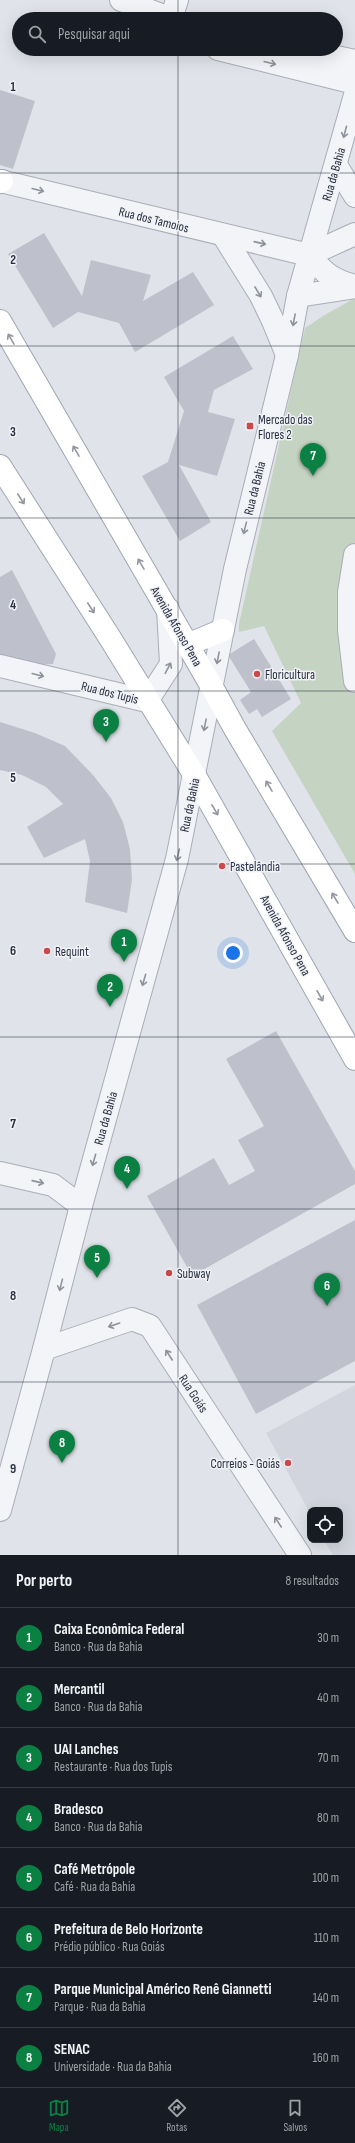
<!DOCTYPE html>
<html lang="pt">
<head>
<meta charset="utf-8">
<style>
	body { margin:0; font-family:"Sofia Sans Condensed",sans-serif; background:#20242c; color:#f1f3f6 }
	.controls { position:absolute; right:12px; bottom:12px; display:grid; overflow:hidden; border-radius:8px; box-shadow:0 4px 16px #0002 }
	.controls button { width:36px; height:36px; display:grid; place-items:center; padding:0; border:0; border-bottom:1px solid #363941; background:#171b24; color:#f1f3f6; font:20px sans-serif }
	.you { position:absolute; left:233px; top:953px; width:14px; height:14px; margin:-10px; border:3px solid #fff; border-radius:50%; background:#1a73e8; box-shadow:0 0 0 6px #1a73e833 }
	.badge { display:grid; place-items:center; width:26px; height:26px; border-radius:50%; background:#0b8043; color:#fff; font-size:13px; font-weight:700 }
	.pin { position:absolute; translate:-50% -33px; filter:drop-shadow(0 1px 2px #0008) }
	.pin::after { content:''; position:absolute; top:21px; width:14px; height:12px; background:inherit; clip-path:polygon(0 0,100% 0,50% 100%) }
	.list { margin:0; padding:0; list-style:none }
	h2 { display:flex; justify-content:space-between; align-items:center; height:52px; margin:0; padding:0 16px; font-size:17px }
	h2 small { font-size:13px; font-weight:400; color:#9ea1a6 }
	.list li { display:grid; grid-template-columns:26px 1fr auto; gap:12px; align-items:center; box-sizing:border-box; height:60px; padding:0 16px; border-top:1px solid #363941 }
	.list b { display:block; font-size:15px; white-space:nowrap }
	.list p { margin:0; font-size:13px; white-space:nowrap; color:#9ea1a6 }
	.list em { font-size:13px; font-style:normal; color:#9ea1a6 }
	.icon { flex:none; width:22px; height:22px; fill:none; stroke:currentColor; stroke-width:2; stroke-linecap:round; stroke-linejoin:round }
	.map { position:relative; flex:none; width:355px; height:1555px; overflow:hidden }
	.search { position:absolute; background:#171b24; box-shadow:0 4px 16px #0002; left:12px; right:12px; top:12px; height:44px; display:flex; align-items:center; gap:10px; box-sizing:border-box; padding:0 14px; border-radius:22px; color:#9ea1a6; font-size:15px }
	.sheet { height:532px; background:#171b24 }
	nav { display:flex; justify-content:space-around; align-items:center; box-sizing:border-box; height:56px; border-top:1px solid #363941; background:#171b24; font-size:11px; color:#9ea1a6 }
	nav a { display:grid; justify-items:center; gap:2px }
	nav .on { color:#0b8043 }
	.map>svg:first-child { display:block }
	.built { fill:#d3d5de }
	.green { fill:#c4d3c2 }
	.building { fill:#bec1cc }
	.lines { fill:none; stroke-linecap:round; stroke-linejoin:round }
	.minor-casing { stroke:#a9adb6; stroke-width:24 }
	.major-casing { stroke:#a0a5b4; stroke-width:24 }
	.minor { stroke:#f3f4f7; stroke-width:22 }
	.major { stroke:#fff; stroke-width:22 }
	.oneway { stroke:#8e929c }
	.oneway2 { stroke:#9497a0 }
	.grid { fill:none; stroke:#292f40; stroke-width:1; stroke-opacity:0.55 }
	.poi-dot { fill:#cb494b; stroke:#f0f2f6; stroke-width:1.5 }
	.labels { text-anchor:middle; stroke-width:3; stroke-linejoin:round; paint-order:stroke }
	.street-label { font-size:13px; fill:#292f40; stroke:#f0f2f6 }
	.poi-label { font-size:13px; fill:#292f40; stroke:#f0f2f6; text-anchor:start }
	.grid-label { font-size:13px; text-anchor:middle; font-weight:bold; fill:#292f40; stroke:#f0f2f6; stroke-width:3; stroke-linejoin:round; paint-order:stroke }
</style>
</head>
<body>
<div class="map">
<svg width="355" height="1555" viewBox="0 0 355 1555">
	<rect width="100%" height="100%" fill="#e0e3e9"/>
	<polygon class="built" points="355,1385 355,1555 333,1555 324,1540 340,1540 340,1510 310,1510 310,1513 266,1433"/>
	<polygon class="green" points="355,298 355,874 272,731 301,703 264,626 239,632 239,624 305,328 323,316"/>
	<g class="building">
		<polygon points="0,90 35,101 13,169 0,165"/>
		<polygon points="44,233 82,296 91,260 151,275 143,301 193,272 214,305 135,352 119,323 78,312 53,328 8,254"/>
		<polygon points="233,336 253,369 214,390 208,412 235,419 217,476 179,465 211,522 180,541 142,476 168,462 184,411 164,377"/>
		<polygon points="12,570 56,654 53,664 36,665 0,655 0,577"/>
		<polygon points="254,639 291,699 262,717 257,709 249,714 240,700 251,692 228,655"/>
		<polygon points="0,722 35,733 65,746 93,775 111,798 123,822 130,849 132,880 127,913 85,902 90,861 85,839 44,858 27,827 63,804 46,787 22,775 0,770"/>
		<polygon points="276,1031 355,1171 355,1184 192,1276 147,1196 214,1158 229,1185 255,1171 238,1140 264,1126 226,1059"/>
		<polygon points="355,1220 355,1361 256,1414 197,1305"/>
	</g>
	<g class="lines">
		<g class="minor-casing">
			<g id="minor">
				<polyline points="121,0 172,19"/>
				<polyline points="171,19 177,0"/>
				<polyline points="218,49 355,83"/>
				<polyline points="300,49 355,61"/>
				<polyline points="336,165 355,196"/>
				<polyline points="0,181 309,255"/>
				<polyline points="223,235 261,296 273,321 287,355"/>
				<path d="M309,255c15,18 23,25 46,31"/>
				<polyline points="309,255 355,234"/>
				<polyline points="298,296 355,287"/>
				<polyline points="355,555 349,592 349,630 355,681"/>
				<polyline points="0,666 147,701 171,664 168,609"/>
				<polyline points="0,1173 53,1185 81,1206"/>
				<polyline points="44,1349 132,1319 150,1326 300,1555"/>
				<polyline points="0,1510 44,1349 81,1206 177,859 235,569 287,355 298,296 355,95"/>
			</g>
		</g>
		<g class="major-casing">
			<g id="major">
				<polyline points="0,182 2,181"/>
				<polyline points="0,321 212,687 235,729 355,931"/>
				<polyline points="0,466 110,638 195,776 355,1059"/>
				<polyline points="187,645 223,630"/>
			</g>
		</g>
		<use href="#minor" class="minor"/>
		<use href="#major" class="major"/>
	</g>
	<defs><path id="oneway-shaft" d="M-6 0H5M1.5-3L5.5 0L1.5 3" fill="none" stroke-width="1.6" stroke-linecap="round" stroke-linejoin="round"/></defs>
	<g class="oneway">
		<use href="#oneway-shaft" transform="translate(270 63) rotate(14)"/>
		<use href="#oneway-shaft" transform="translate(345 132) rotate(105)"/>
		<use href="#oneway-shaft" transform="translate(38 190) rotate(14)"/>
		<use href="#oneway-shaft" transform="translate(260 243) rotate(13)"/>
		<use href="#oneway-shaft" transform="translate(258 292) rotate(59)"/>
		<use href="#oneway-shaft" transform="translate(294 320) rotate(101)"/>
		<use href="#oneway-shaft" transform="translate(245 528) rotate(104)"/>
		<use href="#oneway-shaft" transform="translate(218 658) rotate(101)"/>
		<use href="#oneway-shaft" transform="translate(168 668) rotate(-62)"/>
		<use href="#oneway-shaft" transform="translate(38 675) rotate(14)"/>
		<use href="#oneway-shaft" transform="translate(205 725) rotate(101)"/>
		<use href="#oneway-shaft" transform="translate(178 855) rotate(103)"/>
		<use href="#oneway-shaft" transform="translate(144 980) rotate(106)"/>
		<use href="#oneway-shaft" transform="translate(94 1160) rotate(106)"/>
		<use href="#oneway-shaft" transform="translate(38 1182) rotate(13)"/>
		<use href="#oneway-shaft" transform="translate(61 1285) rotate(104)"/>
		<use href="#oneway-shaft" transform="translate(114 1325) rotate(161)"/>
		<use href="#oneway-shaft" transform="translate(169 1355) rotate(-123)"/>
		<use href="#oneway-shaft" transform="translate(278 1522) rotate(-123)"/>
	</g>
	<g class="oneway2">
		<use href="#oneway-shaft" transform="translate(11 339) rotate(-120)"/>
		<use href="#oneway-shaft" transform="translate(76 451) rotate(-120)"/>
		<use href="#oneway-shaft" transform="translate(21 499) rotate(57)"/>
		<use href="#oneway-shaft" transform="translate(141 564) rotate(-120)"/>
		<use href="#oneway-shaft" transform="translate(91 608) rotate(57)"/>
		<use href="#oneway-shaft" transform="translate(269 786) rotate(-121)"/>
		<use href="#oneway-shaft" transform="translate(215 810) rotate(60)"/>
		<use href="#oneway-shaft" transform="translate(335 898) rotate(-121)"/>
		<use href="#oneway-shaft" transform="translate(320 996) rotate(61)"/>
	</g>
	<path class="grid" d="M178,0v19M178,49v1506M0,173h355M0,346h355M0,518h355M0,691h355M0,864h355M0,1037h355M0,1209h355M0,1382h355"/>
	<g class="poi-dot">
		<rect x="246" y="422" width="8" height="8" rx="2"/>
		<circle cx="257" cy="674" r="4"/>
		<circle cx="222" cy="866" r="4"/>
		<circle cx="47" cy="951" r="4"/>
		<circle cx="169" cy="1273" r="4"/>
		<circle cx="288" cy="1463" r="4"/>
	</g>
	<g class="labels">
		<g class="street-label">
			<text transform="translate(333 174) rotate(-74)" y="5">Rua da Bahia</text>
			<text transform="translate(154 219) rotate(14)" y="5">Rua dos Tamoios</text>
			<text transform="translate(254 488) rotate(-76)" y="5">Rua da Bahia</text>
			<text transform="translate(177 626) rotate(60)" y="5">Avenida Afonso Pena</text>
			<text transform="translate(110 692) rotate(14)" y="5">Rua dos Tupis</text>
			<text transform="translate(189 805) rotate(-78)" y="5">Rua da Bahia</text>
			<text transform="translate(286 935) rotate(61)" y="5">Avenida Afonso Pena</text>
			<text transform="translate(105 1118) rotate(-74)" y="5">Rua da Bahia</text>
			<text transform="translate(194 1393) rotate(57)" y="5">Rua Goiás</text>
		</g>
		<g class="poi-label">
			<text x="258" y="424">Mercado das<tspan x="258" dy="15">Flores 2</tspan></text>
			<text x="265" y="679">Floricultura</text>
			<text x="230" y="871">Pastelândia</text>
			<text x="55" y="956">Requint</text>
			<text x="177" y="1278">Subway</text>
			<text x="280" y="1468" text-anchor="end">Correios - Goiás</text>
		</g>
	</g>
	<g class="grid-label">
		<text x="13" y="91">1</text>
		<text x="13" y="264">2</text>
		<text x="13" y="436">3</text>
		<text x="13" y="609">4</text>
		<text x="13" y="782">5</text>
		<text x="13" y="955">6</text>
		<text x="13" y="1128">7</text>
		<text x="13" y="1300">8</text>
		<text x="13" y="1473">9</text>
	</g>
</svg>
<div class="controls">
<button><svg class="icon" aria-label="locate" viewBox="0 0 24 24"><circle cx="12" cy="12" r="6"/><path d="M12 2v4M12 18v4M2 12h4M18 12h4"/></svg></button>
</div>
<div class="you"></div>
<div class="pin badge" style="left:124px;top:962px">1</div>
<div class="pin badge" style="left:110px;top:1007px">2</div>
<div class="pin badge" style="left:106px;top:742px">3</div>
<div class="pin badge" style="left:127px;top:1189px">4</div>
<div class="pin badge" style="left:97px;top:1278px">5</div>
<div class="pin badge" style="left:327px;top:1306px">6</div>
<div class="pin badge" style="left:313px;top:476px">7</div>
<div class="pin badge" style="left:62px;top:1463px">8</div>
<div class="search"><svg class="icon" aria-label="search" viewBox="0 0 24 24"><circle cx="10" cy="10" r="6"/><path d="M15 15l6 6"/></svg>Pesquisar aqui</div>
</div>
<section class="sheet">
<h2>Por perto<small>8 resultados</small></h2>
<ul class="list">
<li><span class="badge">1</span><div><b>Caixa Econômica Federal</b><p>Banco · Rua da Bahia</p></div><em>30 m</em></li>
<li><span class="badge">2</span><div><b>Mercantil</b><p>Banco · Rua da Bahia</p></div><em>40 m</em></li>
<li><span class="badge">3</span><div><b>UAI Lanches</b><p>Restaurante · Rua dos Tupis</p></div><em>70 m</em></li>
<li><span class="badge">4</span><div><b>Bradesco</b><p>Banco · Rua da Bahia</p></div><em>80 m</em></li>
<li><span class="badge">5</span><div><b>Café Metrópole</b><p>Café · Rua da Bahia</p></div><em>100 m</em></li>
<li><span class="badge">6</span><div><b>Prefeitura de Belo Horizonte</b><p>Prédio público · Rua Goiás</p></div><em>110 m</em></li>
<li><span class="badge">7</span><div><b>Parque Municipal Américo Renê Giannetti</b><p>Parque · Rua da Bahia</p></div><em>140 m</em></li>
<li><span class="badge">8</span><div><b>SENAC</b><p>Universidade · Rua da Bahia</p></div><em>160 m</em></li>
</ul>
</section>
<nav>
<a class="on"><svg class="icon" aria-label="map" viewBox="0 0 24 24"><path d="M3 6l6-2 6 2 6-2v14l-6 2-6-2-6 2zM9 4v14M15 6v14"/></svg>Mapa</a>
<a><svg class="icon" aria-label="directions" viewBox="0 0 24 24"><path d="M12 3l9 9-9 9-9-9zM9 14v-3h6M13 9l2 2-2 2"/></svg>Rotas</a>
<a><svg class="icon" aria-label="saved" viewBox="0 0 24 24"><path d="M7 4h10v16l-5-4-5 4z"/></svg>Salvos</a>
</nav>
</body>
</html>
